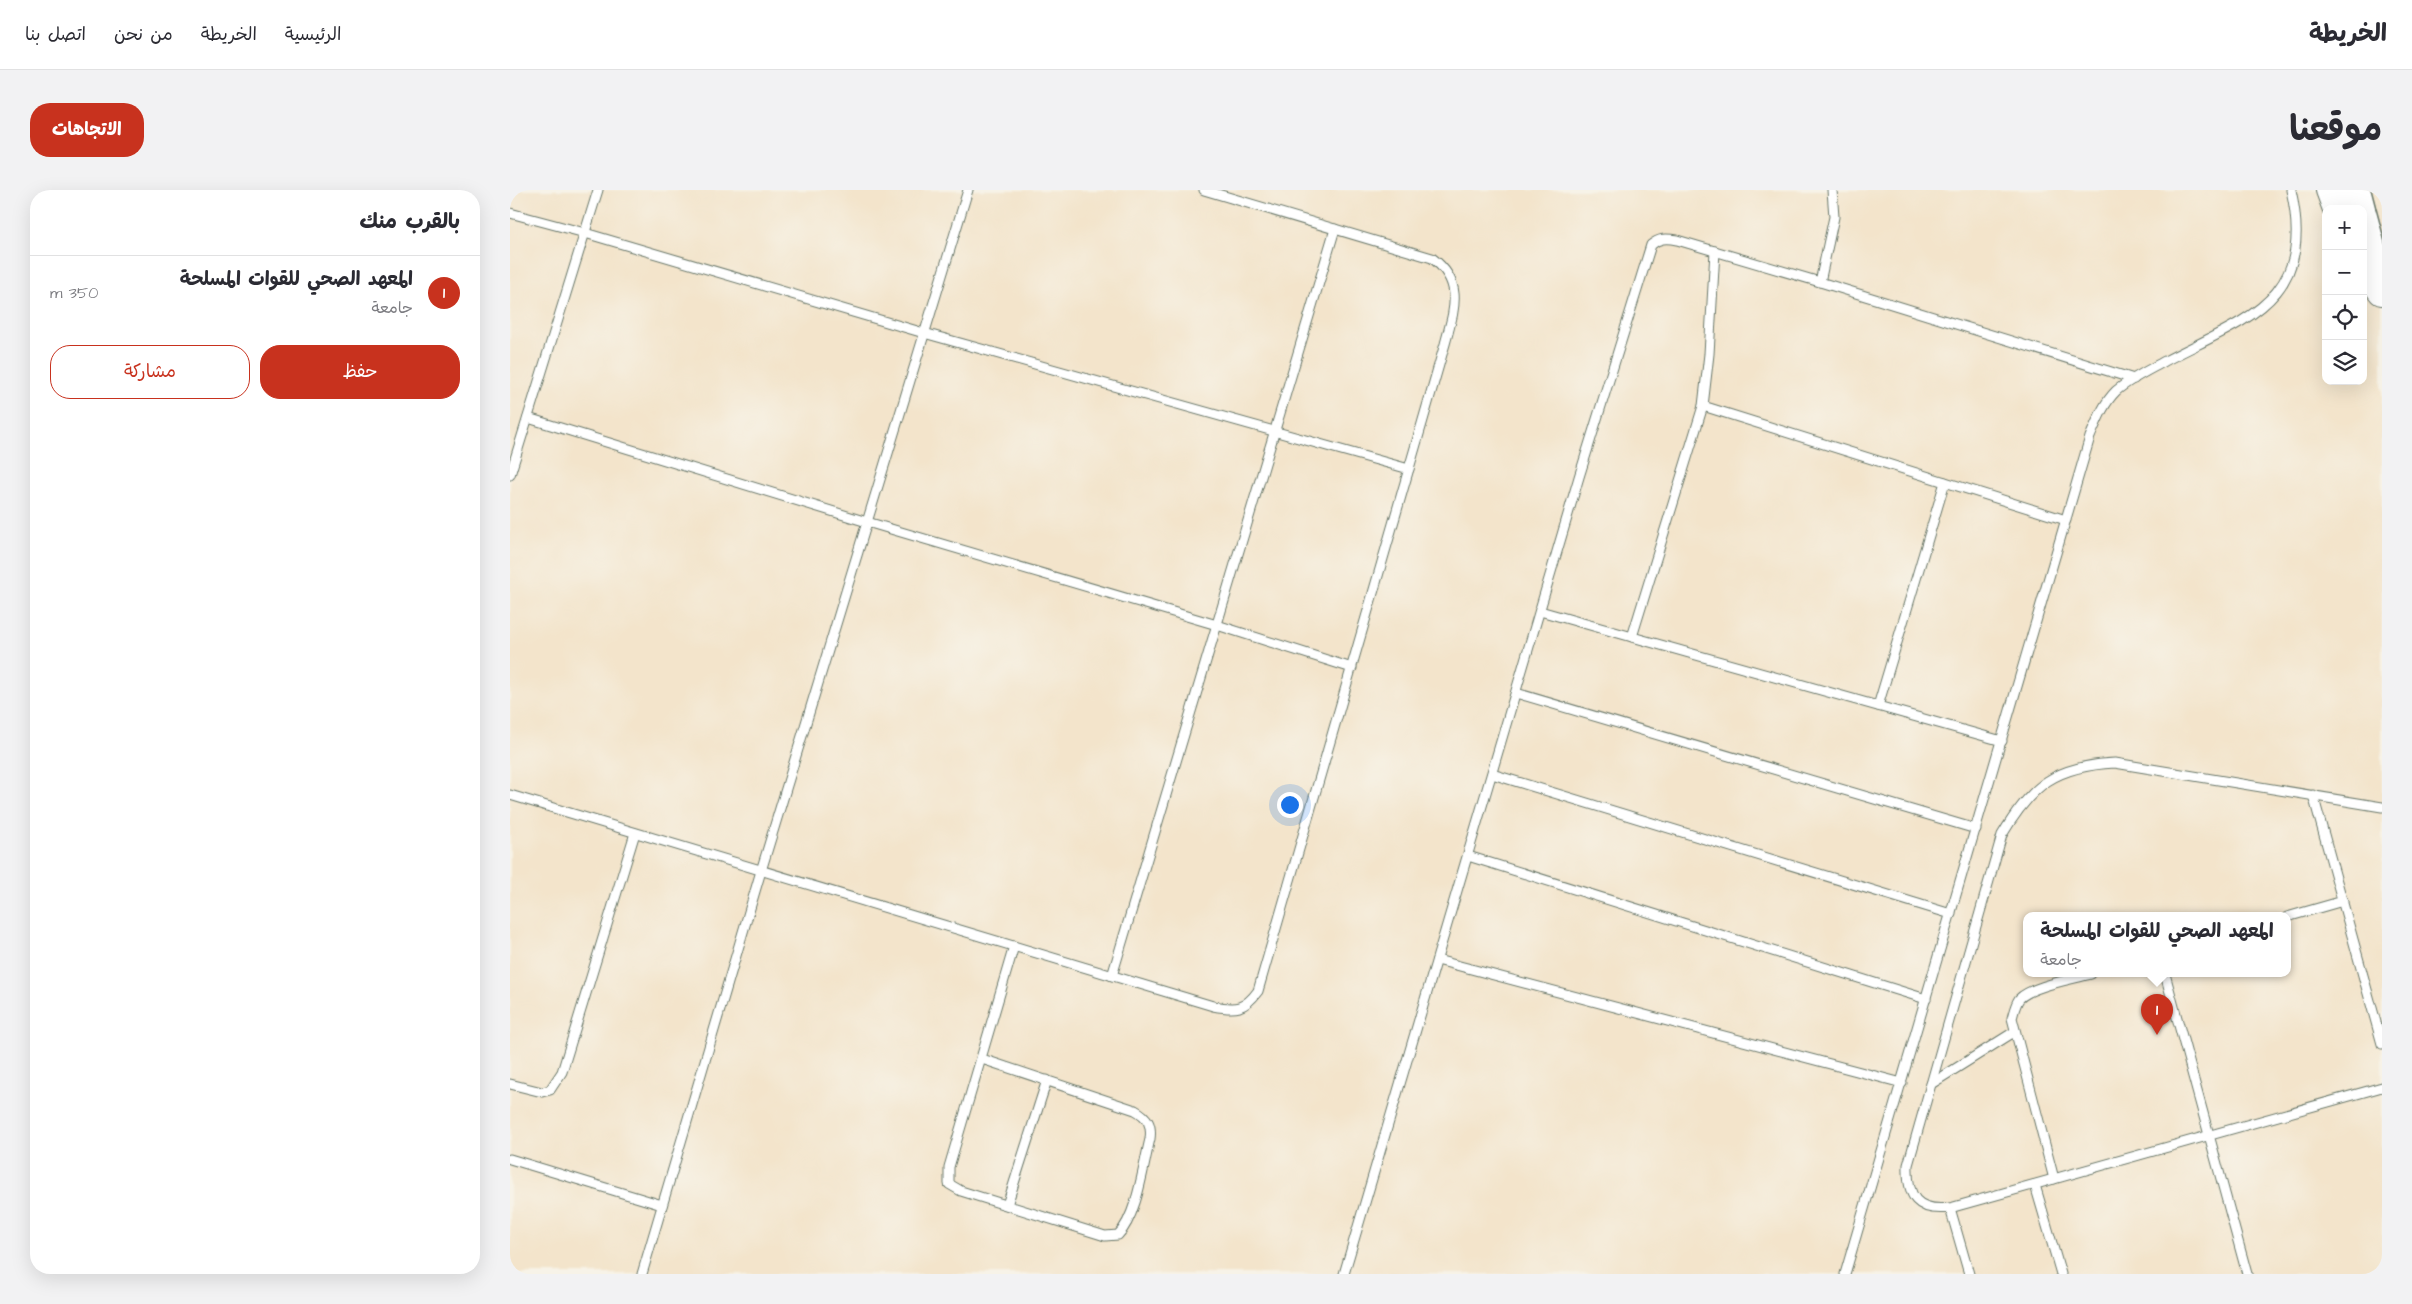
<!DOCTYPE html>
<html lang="ar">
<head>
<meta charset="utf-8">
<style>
	body { margin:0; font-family:"Architects Daughter","Playpen Sans Arabic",sans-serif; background:#f2f2f3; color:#2b2b33; direction:rtl }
	.controls { position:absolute; right:15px; top:15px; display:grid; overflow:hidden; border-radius:10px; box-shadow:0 5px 20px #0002 }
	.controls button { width:45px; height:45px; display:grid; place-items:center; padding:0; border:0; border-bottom:1px solid #e1e1e2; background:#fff; color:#2b2b33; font:25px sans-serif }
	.you { position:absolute; left:779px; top:614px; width:18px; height:18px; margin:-12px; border:4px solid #fff; border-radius:50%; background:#1a73e8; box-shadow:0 0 0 8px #1a73e833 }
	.badge { display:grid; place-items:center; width:32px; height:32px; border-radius:50%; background:#c8321e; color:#fff; font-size:16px; font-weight:700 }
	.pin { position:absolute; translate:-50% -41px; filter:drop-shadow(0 1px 2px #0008) }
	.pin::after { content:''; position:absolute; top:26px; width:18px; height:15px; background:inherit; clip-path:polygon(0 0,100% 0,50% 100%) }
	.popup { position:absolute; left:1513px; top:722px; width:268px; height:65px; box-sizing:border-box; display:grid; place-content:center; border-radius:10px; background:#fff; filter:drop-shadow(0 1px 4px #0005); font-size:16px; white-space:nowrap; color:#7c7c81 }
	.popup b { font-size:19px; color:#2b2b33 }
	.popup::after { content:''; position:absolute; left:50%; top:100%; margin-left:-10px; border:10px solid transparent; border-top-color:#fff }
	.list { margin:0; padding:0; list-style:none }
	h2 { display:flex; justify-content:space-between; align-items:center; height:65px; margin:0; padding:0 20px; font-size:21px }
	h2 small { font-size:16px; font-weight:400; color:#7c7c81 }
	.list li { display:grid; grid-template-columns:32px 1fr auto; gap:15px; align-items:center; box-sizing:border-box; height:75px; padding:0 20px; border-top:1px solid #e1e1e2 }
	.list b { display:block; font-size:19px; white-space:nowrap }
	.list p { margin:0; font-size:16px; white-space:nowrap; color:#7c7c81 }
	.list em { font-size:16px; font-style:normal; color:#7c7c81 }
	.actions { display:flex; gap:10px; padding:15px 20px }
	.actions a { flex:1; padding:11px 0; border:1px solid #c8321e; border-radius:20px; text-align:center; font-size:18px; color:#c8321e }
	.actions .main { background:#c8321e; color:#fff }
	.icon { flex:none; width:28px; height:28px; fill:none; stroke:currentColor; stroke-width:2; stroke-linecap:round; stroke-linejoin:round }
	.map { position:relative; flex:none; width:1872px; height:1084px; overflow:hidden; direction:ltr; border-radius:20px }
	header { display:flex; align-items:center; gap:30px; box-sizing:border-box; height:70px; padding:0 25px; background:#fff; border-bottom:1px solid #e1e1e2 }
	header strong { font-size:24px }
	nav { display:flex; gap:28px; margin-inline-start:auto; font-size:18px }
	.intro { display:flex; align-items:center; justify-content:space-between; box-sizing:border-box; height:120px; padding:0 30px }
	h1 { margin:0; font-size:35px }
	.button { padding:12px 22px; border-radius:20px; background:#c8321e; color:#fff; font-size:18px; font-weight:700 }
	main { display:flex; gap:30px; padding:0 30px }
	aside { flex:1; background:#fff; border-radius:20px; box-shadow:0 5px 20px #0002 }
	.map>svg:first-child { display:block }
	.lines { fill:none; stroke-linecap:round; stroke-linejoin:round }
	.service-casing { stroke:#697769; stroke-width:11 }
	.secondary-casing { stroke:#697769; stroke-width:29 }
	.motorway-casing { stroke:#697769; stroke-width:30 }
	.service { stroke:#fff; stroke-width:9 }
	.secondary { stroke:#fff; stroke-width:26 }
	.motorway { stroke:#fff; stroke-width:28 }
</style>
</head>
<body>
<header>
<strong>الخريطة</strong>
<nav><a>الرئيسية</a><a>الخريطة</a><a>من نحن</a><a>اتصل بنا</a></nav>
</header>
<div class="intro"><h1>موقعنا</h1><a class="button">الاتجاهات</a></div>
<main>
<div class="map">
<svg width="1872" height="1084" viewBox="0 0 1872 1084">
	<rect width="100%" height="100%" fill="#f7f3e8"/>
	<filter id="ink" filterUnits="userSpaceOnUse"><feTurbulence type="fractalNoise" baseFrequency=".02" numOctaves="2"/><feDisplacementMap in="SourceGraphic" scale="10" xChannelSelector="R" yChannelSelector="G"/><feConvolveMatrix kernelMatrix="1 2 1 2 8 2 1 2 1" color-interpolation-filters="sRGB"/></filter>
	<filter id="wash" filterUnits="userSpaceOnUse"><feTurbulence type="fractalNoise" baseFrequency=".0096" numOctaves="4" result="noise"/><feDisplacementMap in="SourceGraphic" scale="20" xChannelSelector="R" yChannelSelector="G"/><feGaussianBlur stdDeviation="1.12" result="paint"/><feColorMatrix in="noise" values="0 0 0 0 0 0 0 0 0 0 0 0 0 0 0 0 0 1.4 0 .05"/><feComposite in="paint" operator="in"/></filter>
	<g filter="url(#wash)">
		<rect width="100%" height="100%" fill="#f3e4cb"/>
	</g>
	<g filter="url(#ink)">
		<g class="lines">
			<g class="service-casing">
				<g id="service">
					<polyline points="0,23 75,43 414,143 899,279"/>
					<polyline points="1310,92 1324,27 1322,0"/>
					<polyline points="1193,216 1556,330"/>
					<polyline points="18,228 357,332 707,435 842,478"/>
					<polyline points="0,285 88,0"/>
					<polyline points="1030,421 1492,551"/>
					<polyline points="1122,447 1193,216 1199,164 1205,61"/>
					<polyline points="1006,503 1466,639"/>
					<polyline points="1368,516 1435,292"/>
					<polyline points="982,584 1441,724"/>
					<path d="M0,605l703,211c23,4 31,4 45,-15l187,-647c9,-34 20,-61 -13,-86l-228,-68"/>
					<polyline points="1803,605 1872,854"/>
					<path d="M1872,617l-267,-44c-59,3 -83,21 -113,72l-94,330c-1,32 9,47 42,43l432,-121"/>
					<polyline points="958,666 1416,809"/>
					<polyline points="1777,727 1833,711"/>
					<polyline points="927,770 1392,893"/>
					<polyline points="1655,784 1737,1084"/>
					<polyline points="602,786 825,39"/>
					<path d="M472,869l153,51c13,7 17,15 15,29 -7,28 -13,77 -32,96l-13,1 -144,-45 -12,-7v-17l65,-221"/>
					<polyline points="0,894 32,902 40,900 52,882 125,643"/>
					<polyline points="1421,894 1504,842"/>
					<polyline points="0,969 152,1015"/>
					<path d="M1544,989l-42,-161c2,-7 3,-13 7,-19 12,-13 55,-20 72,-25"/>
					<polyline points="1525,995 1551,1084"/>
					<polyline points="497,1015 537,890"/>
					<polyline points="1440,1018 1459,1084"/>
					<polyline points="132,1084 251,681 458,0"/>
					<path d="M834,1084l235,-797 72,-232c8,-7 15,-7 26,-5l143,42 314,97"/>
					<path d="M1335,1084l245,-837c7,-16 13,-33 26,-46 14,-12 33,-21 49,-30 82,-43 151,-60 126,-171"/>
				</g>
			</g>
			<g class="secondary-casing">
				<g id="secondary">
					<polyline points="1847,0 1852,19"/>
					<polyline points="1853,23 1872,94"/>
				</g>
			</g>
			<g class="motorway-casing">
				<g id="motorway">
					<polyline points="1820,0 1827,19"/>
					<polyline points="1853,75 1872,101"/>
				</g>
			</g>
			<use href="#service" class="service"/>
			<use href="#secondary" class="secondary"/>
			<use href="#motorway" class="motorway"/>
		</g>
	</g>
</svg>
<div class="controls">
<button>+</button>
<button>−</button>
<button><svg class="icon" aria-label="locate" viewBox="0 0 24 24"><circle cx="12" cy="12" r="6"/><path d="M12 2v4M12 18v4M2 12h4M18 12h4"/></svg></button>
<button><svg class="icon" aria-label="layers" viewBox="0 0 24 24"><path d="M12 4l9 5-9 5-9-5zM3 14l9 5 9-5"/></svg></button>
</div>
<div class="you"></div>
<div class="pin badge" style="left:1647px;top:845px">1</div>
<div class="popup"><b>المعهد الصحي للقوات المسلحة</b>جامعة</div>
</div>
<aside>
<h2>بالقرب منك<small></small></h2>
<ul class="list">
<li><span class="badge">1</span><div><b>المعهد الصحي للقوات المسلحة</b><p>جامعة</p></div><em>350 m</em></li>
</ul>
<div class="actions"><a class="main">حفظ</a><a>مشاركة</a></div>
</aside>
</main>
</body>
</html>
